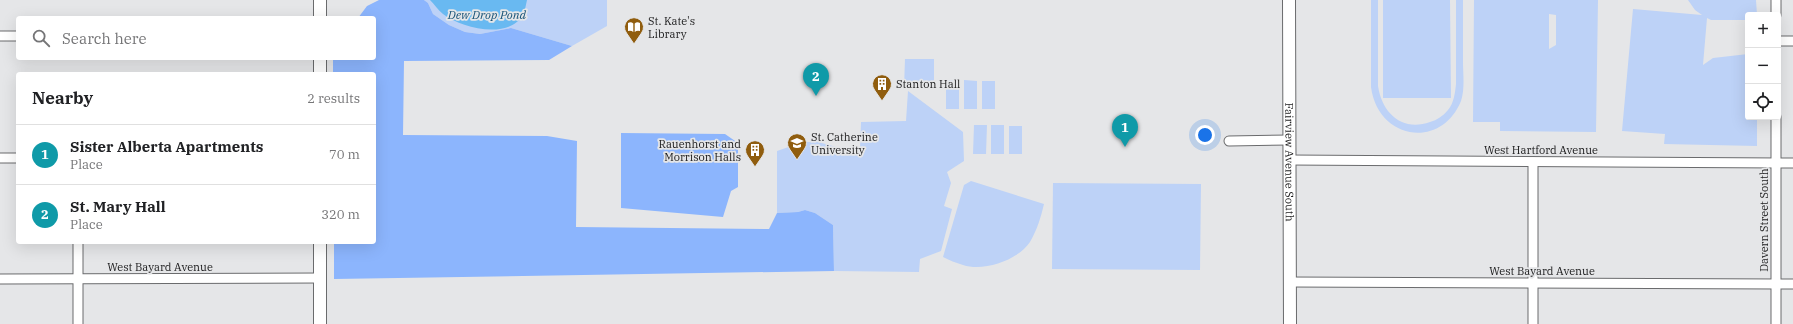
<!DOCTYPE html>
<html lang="en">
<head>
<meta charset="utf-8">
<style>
	body { margin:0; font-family:"IBM Plex Serif",serif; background:#f6f6f6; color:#202124 }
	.controls { position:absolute; right:12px; top:12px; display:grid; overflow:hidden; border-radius:4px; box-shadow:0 4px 16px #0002 }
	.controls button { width:36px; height:36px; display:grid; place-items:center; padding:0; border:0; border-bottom:1px solid #e0e0e0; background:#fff; color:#202124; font:20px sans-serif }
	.you { position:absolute; left:1205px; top:135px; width:14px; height:14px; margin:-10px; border:3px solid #fff; border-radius:50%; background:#1a73e8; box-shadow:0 0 0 6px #1a73e833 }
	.badge { display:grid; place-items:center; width:26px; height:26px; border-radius:50%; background:#905d0e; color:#fff; font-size:13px; font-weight:700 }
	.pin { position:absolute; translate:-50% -33px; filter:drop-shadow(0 1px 2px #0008) }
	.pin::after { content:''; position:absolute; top:21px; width:14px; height:12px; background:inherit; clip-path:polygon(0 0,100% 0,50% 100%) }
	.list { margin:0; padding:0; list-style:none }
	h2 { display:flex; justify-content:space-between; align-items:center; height:52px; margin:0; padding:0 16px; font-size:17px }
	h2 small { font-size:13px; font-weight:400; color:#757577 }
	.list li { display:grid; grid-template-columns:26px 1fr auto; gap:12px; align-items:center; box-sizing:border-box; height:60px; padding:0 16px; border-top:1px solid #e0e0e0 }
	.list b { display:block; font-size:15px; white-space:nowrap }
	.list p { margin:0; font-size:13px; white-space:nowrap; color:#757577 }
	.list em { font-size:13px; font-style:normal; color:#757577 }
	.icon { flex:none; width:22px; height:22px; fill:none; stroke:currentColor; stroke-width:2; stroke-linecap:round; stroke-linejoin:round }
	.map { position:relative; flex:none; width:1793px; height:324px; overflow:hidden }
	.search { position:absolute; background:#fff; box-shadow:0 4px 16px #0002; left:16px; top:16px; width:360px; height:44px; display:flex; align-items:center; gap:10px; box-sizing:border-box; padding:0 14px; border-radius:4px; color:#757577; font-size:15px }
	.panel { position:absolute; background:#fff; box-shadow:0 4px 16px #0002; left:16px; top:72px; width:360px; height:172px; border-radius:4px }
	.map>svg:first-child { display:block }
	.green { fill:#bdd2f7; fill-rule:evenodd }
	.forest { fill:#8cb5fd }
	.water { fill:#69b9f1 }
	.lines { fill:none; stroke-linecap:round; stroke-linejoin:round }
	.street-casing { stroke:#6a6b6d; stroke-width:11 }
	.secondary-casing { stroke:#6a6b6d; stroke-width:14 }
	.street { stroke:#fff; stroke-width:9 }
	.secondary { stroke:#fff; stroke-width:12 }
	.labels { text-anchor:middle; stroke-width:3.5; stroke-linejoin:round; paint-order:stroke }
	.poi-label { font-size:11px; fill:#19191a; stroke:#e5e6e8; text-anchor:start }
	.street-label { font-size:11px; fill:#19191a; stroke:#e5e6e8 }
	.water-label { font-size:12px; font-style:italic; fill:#175378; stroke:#e5e6e8 }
</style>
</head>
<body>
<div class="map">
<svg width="1793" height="324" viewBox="0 0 1793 324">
	<rect width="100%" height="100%" fill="#e5e6e8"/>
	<g class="green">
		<polygon points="424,0 607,0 607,26 572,46 511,28 480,34 465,32 449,25 433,14 428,3"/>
		<path d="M1371,0h7v86c4,27 24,46 52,36 7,-2 13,-6 18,-12 6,-7 7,-17 8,-26v-84h7c0,21 0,41 0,62 0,12 2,27 -2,39 -20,49 -83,39 -90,-14z"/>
		<polygon points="1383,0 1450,0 1451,98 1383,98"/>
		<path d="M1474,0h124l-2,132 -96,-1v-9h-27zM1549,14l7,1v30l-7,4z"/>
		<polygon points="1688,0 1756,0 1757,15 1748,15 1748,20 1711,20 1707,18 1703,65 1713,58 1748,54 1748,117 1757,117 1757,146 1664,144 1665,134 1622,131 1633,9 1702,15 1695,10"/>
		<polygon points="905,59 934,59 934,88 904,88"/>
		<polygon points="946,80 959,81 959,109 946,109"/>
		<polygon points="964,80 977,81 977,109 964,109"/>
		<rect x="982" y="81" width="13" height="28"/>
		<polygon points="908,91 963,132 964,161 947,172 951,183 944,206 952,209 941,251 920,259 919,272 834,271 833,225 815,213 805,210 798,212 777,213 777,151 803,142 818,142 844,149 860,149 861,122 906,121"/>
		<polygon points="974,125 987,125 986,154 973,154"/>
		<rect x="991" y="125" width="13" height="29"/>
		<rect x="1009" y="126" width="13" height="28"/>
		<path d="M971,181l73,23c-3,13 -7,26 -14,38 -12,18 -46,30 -67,23 -7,-2 -14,-5 -20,-8l21,-72z"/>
		<polygon points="1053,183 1201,184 1200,270 1052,269"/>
	</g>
	<g class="forest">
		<polygon points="379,0 424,0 428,3 433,14 449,25 465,32 480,34 511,28 572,46 549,60 404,61 403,135 547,136 577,141 576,227 769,229 777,213 798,212 805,210 815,213 833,225 834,271 334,279 334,242 374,242 374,74 333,74 333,58 374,58 374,18 358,18 367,6"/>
		<polygon points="621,133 725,134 738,143 738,187 731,191 723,217 621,208"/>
	</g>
	<path class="water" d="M430,0h97c-1,4 -2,11 -4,15 -15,25 -62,13 -80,-1 -5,-4 -9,-10 -13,-14z"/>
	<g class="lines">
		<g class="street-casing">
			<g id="street">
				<polyline points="1776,0 1776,15"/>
				<polyline points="0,36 18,36"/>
				<polyline points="1778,41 1793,41"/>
				<polyline points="1776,117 1776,324"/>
				<polyline points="1229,141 1289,140"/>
				<polyline points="0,158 18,158"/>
				<polyline points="1289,160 1793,163"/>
				<polyline points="1533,162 1533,324"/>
				<polyline points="0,279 321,278"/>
				<polyline points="1290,282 1793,284"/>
				<polyline points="78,324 78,242"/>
			</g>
		</g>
		<g class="secondary-casing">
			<g id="secondary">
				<polyline points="320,0 320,18"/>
				<path id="s1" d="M1289,0l1,324"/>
				<polyline points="320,74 320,58"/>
				<polyline points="320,324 320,242"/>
			</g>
		</g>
		<use href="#street" class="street"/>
		<use href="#secondary" class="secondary"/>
	</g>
	<defs>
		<g id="library-pin" transform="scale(1)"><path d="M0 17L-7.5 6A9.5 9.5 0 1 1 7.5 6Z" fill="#905d0e" stroke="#e5e6e8"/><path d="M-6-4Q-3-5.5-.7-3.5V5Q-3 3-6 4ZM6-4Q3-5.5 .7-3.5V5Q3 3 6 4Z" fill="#fff"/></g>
		<g id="building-pin" transform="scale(1)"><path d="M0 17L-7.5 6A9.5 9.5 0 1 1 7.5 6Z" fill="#905d0e" stroke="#e5e6e8"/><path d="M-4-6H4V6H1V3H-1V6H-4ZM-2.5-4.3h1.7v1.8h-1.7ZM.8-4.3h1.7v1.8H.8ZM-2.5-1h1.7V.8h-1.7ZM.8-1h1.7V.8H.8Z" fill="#fff"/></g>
		<g id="university-pin" transform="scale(1)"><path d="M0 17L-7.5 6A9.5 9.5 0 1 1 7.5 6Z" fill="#905d0e" stroke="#e5e6e8"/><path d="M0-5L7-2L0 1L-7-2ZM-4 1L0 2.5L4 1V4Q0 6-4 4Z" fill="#fff"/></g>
	</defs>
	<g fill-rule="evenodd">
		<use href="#library-pin" x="634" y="27"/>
		<use href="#building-pin" x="882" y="84"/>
		<use href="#university-pin" x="797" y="143"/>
		<use href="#building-pin" x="755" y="150"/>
	</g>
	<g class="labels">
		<g class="poi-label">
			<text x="648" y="25">St. Kate's<tspan x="648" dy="13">Library</tspan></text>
			<text x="896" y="88">Stanton Hall</text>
			<text x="811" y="141">St. Catherine<tspan x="811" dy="13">University</tspan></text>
			<text x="741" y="148" text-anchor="end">Rauenhorst and<tspan x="741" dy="13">Morrison Halls</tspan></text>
		</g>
		<g class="street-label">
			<text x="1541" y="154">West Hartford Avenue</text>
			<text dy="4" stroke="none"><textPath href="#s1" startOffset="162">Fairview Avenue South</textPath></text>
			<text transform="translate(1764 220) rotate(-90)" y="4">Davern Street South</text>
			<text x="160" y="271">West Bayard Avenue</text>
			<text x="1542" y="275">West Bayard Avenue</text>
		</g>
		<g class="water-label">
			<text x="487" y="19">Dew Drop Pond</text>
		</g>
	</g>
</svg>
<div class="controls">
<button>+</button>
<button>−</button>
<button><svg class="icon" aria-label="locate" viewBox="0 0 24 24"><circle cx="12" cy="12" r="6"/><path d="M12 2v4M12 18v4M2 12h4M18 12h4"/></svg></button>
</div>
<div class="you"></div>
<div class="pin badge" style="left:1125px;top:147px;background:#0f9aa8">1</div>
<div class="pin badge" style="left:816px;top:96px;background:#0f9aa8">2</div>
<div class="search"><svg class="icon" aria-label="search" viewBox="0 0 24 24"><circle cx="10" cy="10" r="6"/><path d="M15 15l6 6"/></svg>Search here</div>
<section class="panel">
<h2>Nearby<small>2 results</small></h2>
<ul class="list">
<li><span class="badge" style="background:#0f9aa8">1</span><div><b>Sister Alberta Apartments</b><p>Place</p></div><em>70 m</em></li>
<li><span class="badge" style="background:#0f9aa8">2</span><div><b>St. Mary Hall</b><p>Place</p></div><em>320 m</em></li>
</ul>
</section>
</div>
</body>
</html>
